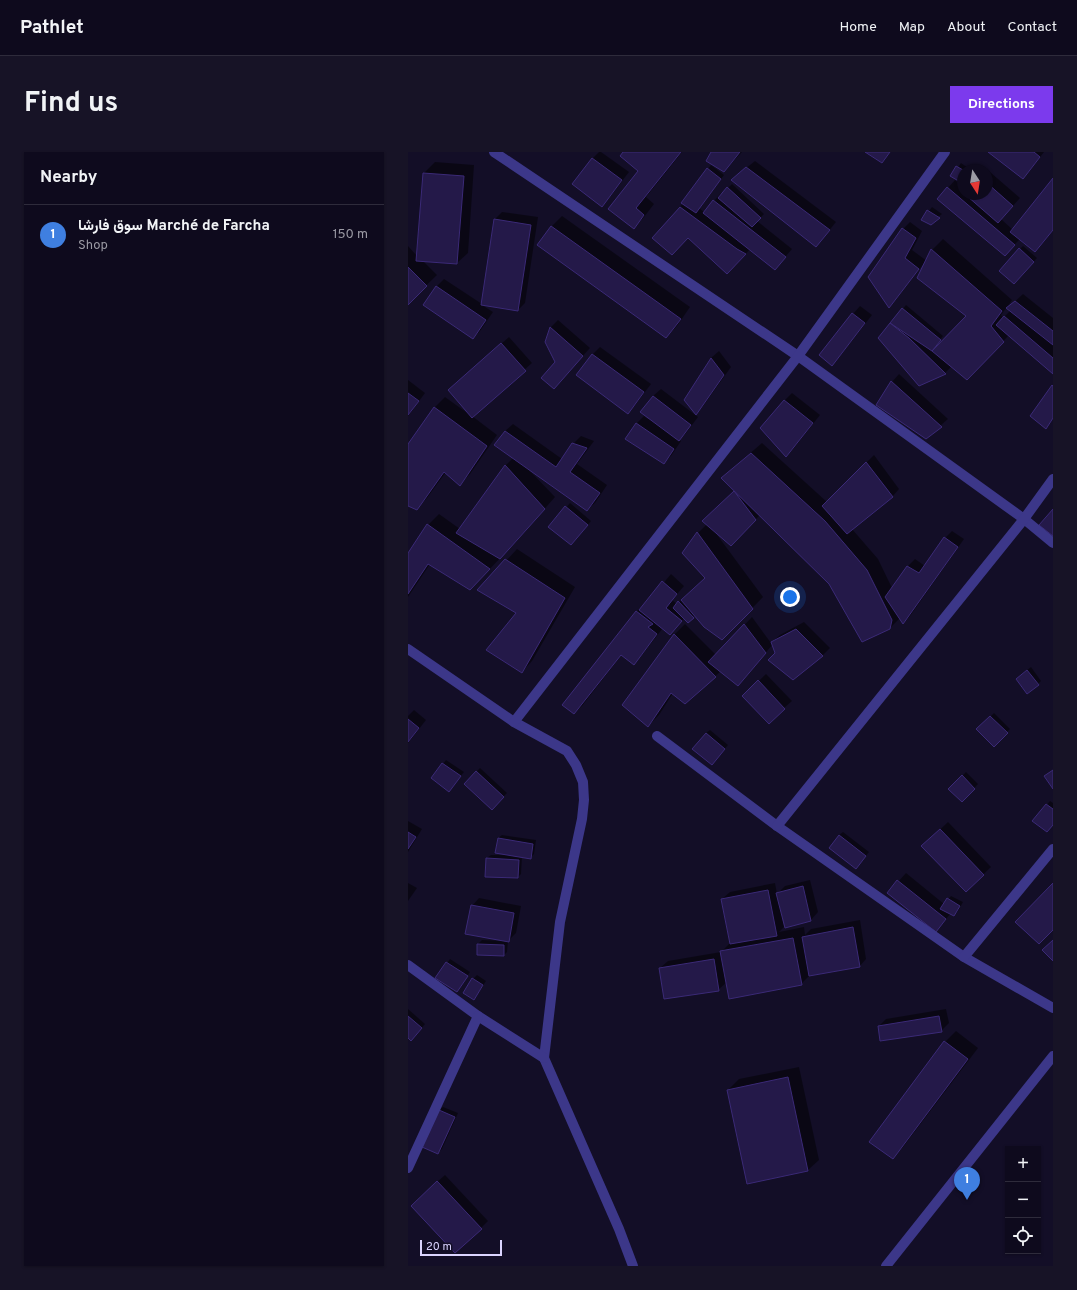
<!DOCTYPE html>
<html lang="en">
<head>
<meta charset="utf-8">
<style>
	body { margin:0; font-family:Overpass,Vazirmatn,sans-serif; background:#171326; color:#f1f3f6 }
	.controls { position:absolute; right:12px; bottom:12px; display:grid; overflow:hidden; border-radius:0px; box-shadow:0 1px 3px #0004 }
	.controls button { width:36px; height:36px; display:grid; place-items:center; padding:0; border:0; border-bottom:1px solid #2e2b3b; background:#0e0a1d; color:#f1f3f6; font:20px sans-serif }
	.compass { position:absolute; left:549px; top:12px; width:36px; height:36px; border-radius:50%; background:#0e0a1d; box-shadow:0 1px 3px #0004; rotate:168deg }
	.scale { position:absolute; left:12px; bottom:10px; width:82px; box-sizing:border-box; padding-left:4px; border:2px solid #dbd4ff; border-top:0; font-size:11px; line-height:14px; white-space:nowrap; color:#dbd4ff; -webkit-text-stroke:3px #130e27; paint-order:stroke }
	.you { position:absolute; left:382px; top:445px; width:14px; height:14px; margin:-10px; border:3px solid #fff; border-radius:50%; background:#1a73e8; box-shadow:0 0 0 6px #1a73e833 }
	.badge { display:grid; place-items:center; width:26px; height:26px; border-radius:50%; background:#7c3aed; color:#fff; font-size:13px; font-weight:700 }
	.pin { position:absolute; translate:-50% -33px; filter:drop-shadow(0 1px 2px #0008) }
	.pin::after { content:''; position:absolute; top:21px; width:14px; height:12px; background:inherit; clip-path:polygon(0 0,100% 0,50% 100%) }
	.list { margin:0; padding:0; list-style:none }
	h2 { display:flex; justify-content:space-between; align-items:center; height:52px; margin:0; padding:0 16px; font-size:17px }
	h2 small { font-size:13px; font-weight:400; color:#9b9aa4 }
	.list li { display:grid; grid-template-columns:26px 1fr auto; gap:12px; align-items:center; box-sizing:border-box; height:60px; padding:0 16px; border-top:1px solid #2e2b3b }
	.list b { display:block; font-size:15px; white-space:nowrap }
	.list p { margin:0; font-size:13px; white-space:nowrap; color:#9b9aa4 }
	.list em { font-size:13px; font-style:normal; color:#9b9aa4 }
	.icon { flex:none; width:22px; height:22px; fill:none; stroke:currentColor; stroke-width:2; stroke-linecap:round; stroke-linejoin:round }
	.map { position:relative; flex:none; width:645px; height:1114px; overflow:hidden; border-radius:0px }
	header { display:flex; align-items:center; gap:24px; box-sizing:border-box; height:56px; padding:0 20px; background:#0e0a1d; border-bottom:1px solid #2e2b3b }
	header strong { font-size:19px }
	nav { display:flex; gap:22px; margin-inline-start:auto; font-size:14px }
	.intro { display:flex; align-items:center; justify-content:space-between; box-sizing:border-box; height:96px; padding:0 24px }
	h1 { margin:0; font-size:28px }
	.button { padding:10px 18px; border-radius:0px; background:#7c3aed; color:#fff; font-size:14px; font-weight:700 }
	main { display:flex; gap:24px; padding:0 24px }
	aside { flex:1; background:#0e0a1d; border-radius:0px; box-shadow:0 1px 3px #0004 }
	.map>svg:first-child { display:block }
	.shadow { fill:#0007; fill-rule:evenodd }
	.building { fill:#241949; stroke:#3b2a77 }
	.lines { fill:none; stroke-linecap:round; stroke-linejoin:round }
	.minor { stroke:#3c3789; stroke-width:10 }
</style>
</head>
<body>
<header>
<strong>Pathlet</strong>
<nav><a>Home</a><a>Map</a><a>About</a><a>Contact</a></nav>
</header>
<div class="intro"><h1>Find us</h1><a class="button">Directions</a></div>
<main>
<aside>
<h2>Nearby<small></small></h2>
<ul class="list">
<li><span class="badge" style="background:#3f7fe0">1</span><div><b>سوق فارشا Marché de Farcha</b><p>Shop</p></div><em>150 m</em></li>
</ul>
</aside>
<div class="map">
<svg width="645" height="1114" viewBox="0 0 645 1114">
	<rect width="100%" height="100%" fill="#130e27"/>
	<g class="shadow">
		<polygon points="191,0 193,0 221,20 201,46 193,54 184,7"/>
		<polygon points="216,0 274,0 238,45 246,52 236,65 226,75 232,19"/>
		<polygon points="305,0 334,0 316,19"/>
		<polygon points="582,0 636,0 622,18 615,26"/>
		<polygon points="347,9 428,70 415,86 332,21"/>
		<polygon points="27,10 66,13 60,101 49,111 15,109 29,123 0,151 0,94 9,104 16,21"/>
		<polygon points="553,11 563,18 555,18 554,30 544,24"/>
		<polygon points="303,13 316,23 291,56 296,60 306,49 313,41 314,42 324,32 356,62 349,69 384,97 367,117 342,97 327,114 272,55"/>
		<polygon points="575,14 612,46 593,67 605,78 645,28 645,78 627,99 612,87 604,95 531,46 547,28 555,35 555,42 579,42 579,18 572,18"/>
		<polygon points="524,55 534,62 522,71 515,67"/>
		<polygon points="94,60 130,65 117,151 110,158 74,153 85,160 72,179 65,186 16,153 29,134 36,127 74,152 87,67"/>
		<polygon points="154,64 282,155 269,174 258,185 130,93 144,74"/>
		<path d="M502,70l12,9 -10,19 15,11 5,-11 11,-11 69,61 -4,6 1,1 14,-13 30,24v55l-44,-38 -31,33 -26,-2 -7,7 -25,12 -41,-47 27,-33 37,31 -9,10 -2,4 1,1 35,-35 -43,-54 -29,37 -7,8 14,-78zM599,155l4,3 -8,8 -2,-3z"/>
		<polygon points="615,94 629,106 606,131 612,97"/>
		<polygon points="452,154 464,163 431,205 424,212 445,162"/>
		<polygon points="150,168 182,196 153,228 148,210 138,190 143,175"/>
		<polygon points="101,185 124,211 64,264 89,283 62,322 52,332 38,320 19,346 8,357 0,353 0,293 27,255 37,245 62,263 41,238"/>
		<polygon points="192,195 243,232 227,253 220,260 170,222 185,202"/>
		<polygon points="311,199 323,215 295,254 288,261 277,248 303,206"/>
		<polygon points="491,222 540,267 518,286 469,253 484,230"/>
		<polygon points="0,228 17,241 0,264"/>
		<polygon points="253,237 290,265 278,281 271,288 273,289 263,304 255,311 228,272 236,264 240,267 241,266 245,244"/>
		<polygon points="384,241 412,263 385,297 378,304 376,249"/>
		<polygon points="105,272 154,307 165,292 173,284 186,289 169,312 199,333 187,351 179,358 123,318 122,319 147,345 103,395 73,426 22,412 0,445 0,403 20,373 31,362 52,377 97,314 105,306 97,279"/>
		<polygon points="354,291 419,350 466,303 491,337 484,345 444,377 470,407 484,436 500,414 507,407 517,414 537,386 544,379 556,387 502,464 495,471 492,466 482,476 422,431 352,363 330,385 307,380 355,445 314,487 287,463 280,470 276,466 262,482 255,476 233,504 226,512 214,502 174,554 166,561 155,553 229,459 237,453 263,422 276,434 264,448 269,452 298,425 290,381 299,372 303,362 327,339 314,326 325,316"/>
		<polygon points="162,351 183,369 167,388 142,375"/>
		<polygon points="109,397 167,435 124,509 114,520 110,461 71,438"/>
		<polygon points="344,465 363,491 372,483 396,470 422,496 414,504 368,500 365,492 337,525 313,519 277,551 265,541 251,563 240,574 266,483 277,472 308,503"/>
		<polygon points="623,515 633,529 630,532 613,523"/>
		<polygon points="358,522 384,549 376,556 335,544"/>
		<polygon points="6,558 18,568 0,591 0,564"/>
		<polygon points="586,561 602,577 586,593 570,577"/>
		<polygon points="302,578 320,593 307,608 298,581"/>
		<polygon points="38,608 56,620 41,638 24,626"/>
		<polygon points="72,616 99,641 84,656 57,632"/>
		<polygon points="558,620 570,632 554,649 542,637"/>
		<polygon points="642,649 645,651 645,672 626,669"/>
		<polygon points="0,669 14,677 0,700"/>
		<polygon points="540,670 583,715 558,739 515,694"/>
		<polygon points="435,680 461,700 448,716 431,683"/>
		<polygon points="94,683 128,688 126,702 122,706 114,704 113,722 110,725 79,706 83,703 99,703 90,686"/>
		<polygon points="498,721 536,752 543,744 555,750 550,759 546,763 543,761 528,779 480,741"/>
		<polygon points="402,728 410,760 403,768 374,766 376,775 371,780 396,775 397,783 403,777 452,768 458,807 451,815 402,823 393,832 319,830 310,838 252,816 260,809 313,800 323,790 314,747 322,740 367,731 369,742 377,734"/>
		<polygon points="0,731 9,736 0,749"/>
		<polygon points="71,746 113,754 108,781 100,789 99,800 96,803 70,802 70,792 74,788 96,789 96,788 64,754"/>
		<polygon points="42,807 62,820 49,839 29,826"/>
		<polygon points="69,823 78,829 66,847 65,827"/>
		<polygon points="0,857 17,872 7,884 0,885"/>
		<polygon points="538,857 541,871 533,879 471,874 478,867"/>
		<polygon points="548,879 570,896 495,995 484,1006 537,890"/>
		<polygon points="391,915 411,1008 400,1018 340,1031 320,938 331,927"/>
		<polygon points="35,955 50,961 34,997 30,1001 31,958"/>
		<polygon points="37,1023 80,1069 73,1076 11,1046"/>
	</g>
	<g class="building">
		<polygon points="215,0 273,0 228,56 236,63 226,77 200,57 230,19 212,4"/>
		<polygon points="303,0 332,0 316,20 298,9"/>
		<polygon points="457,0 482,0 474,11"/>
		<polygon points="580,0 626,0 632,5 615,27"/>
		<polygon points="184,6 214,28 194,55 164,32"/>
		<polygon points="548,14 555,18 554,31 542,24"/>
		<polygon points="338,15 422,78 408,95 323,28"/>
		<polygon points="299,16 313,27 288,61 273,51"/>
		<polygon points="15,21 56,24 49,112 8,109"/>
		<polygon points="645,26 645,78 627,100 602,80"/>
		<polygon points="579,31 605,54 590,71 559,44 560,42 579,42"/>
		<polygon points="319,35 353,66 344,75 310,46"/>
		<polygon points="539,35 607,93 597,104 529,47"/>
		<polygon points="305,48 378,105 367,118 295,61"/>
		<polygon points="272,55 329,97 338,102 319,122 280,86 264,103 244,86"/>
		<polygon points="519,58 532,66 523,73 513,68"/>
		<polygon points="86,67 123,73 110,159 73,153"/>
		<polygon points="143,74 273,167 258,186 129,93"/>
		<polygon points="494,76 508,86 497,106 511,117 481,156 460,125"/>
		<polygon points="611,96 626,110 606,132 591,119"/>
		<polygon points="523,97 594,159 583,174 596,190 559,228 524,199 558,164 509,126"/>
		<polygon points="0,115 19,134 0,153"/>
		<polygon points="28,134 78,168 65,187 15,153"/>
		<polygon points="607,149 645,179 645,193 598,156"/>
		<polygon points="494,156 533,188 524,199 482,171"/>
		<polygon points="444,161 457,171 424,214 411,203"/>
		<polygon points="596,164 645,206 645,222 588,173"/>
		<polygon points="482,171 501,186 538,222 511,234 470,186"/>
		<polygon points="142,175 175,204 146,237 133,226 147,210 137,190"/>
		<polygon points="93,191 118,219 64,266 40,238"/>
		<polygon points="184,202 236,240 220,262 168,223"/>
		<polygon points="303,206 316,223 288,263 276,248"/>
		<polygon points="483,229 534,275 518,287 468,253"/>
		<polygon points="644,233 645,234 645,266 638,277 622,264"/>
		<polygon points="0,241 11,249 0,263"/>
		<polygon points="245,244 283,273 271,289 232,260"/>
		<polygon points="376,248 405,271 378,305 352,276"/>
		<polygon points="26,255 79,294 52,334 36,320 9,358 0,354 0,292"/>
		<polygon points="228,271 266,297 256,312 217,287"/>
		<polygon points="97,279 148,315 164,291 179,296 162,320 192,341 179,359 86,293"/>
		<polygon points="343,301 417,369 459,418 484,468 482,477 454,490 421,432 313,326"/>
		<polygon points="458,310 485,345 439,382 414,354"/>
		<polygon points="97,313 137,357 92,407 48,381"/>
		<polygon points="326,339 348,368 323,394 294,369"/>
		<polygon points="157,354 180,373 163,393 140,375"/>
		<polygon points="645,357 645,384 631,373"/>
		<polygon points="19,372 82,417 62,438 20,412 0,442 0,401"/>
		<polygon points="289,380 345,457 314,488 296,475 273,448 297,426 274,401"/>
		<polygon points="536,385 550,395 495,472 477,445 499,414 511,421"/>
		<polygon points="97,407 157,446 114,521 78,498 108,461 69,438"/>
		<polygon points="254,429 269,442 258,456 274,469 262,483 231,458"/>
		<polygon points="270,449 286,466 280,471 265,456"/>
		<polygon points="228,459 245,472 240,475 249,482 226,513 213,503 166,562 154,553"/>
		<polygon points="336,472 358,501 330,534 300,510"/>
		<polygon points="388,477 415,504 385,528 360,508 367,501 363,490"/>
		<polygon points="266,482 308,525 277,552 263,541 240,575 214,553"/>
		<polygon points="619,518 631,533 619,542 608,527"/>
		<polygon points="350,528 377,557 361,572 334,544"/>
		<polygon points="582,564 600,581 586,595 568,577"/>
		<polygon points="0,567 11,576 0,590"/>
		<polygon points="298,581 317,597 304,613 284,597"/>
		<polygon points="34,611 53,624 41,640 23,626"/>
		<polygon points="645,618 645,637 636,624"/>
		<polygon points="68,619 96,645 84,658 56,632"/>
		<polygon points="554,623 567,637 554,650 540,637"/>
		<polygon points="638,652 645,657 645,673 639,680 624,669"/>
		<polygon points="532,677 576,723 558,740 513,694"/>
		<polygon points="0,680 8,685 0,697"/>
		<polygon points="431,683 458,704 448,717 421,696"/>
		<polygon points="90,686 125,692 123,707 87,701"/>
		<polygon points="78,706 111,708 110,726 77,725"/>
		<polygon points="489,728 538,767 528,780 479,741"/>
		<polygon points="645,731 645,778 631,792 607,770"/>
		<polygon points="395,734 403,769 377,776 368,741"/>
		<polygon points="360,738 369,784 322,792 313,747"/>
		<polygon points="539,746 552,754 546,764 532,757"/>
		<polygon points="63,753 106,761 101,790 57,782"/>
		<polygon points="445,775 452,815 401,824 394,785"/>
		<polygon points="385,786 394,833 321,847 312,799"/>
		<polygon points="645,788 645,809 634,798"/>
		<polygon points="69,792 96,793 96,804 69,803"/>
		<polygon points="306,807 311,839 256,847 251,816"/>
		<polygon points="38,810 60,824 49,840 27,826"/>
		<polygon points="64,826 75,833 66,848 55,841"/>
		<polygon points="0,864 14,876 3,889 0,886"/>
		<polygon points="531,864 534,880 472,889 470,874"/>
		<polygon points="536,889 560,907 485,1007 461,990"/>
		<polygon points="380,925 400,1019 339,1032 319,938"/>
		<polygon points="31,958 47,965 30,1002 14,995"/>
		<polygon points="29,1029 74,1077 47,1101 3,1054"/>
	</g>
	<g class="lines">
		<g class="minor">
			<polyline points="86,0 390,204 616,367 645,391"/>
			<polyline points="0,497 106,570 159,599 168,613 175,630 176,648 174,667 152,770 136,906 211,1077 225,1114"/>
			<polyline points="106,570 390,204 537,0"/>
			<polyline points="249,584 369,674 556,805 645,856"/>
			<polyline points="369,674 616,367 645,327"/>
			<polyline points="556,805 645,697"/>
			<polyline points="0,813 70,864 136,906"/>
			<polyline points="0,1016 70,864"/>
			<polyline points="478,1114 645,904"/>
		</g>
	</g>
</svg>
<div class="controls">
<button>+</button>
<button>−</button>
<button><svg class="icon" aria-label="locate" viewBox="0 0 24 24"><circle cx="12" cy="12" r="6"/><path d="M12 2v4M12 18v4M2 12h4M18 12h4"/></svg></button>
</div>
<svg class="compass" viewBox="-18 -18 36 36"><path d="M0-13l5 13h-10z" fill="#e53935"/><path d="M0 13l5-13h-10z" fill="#9b9aa4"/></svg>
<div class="scale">20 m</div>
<div class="you"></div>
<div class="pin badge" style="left:559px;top:1048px;background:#3f7fe0">1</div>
</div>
</main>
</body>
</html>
